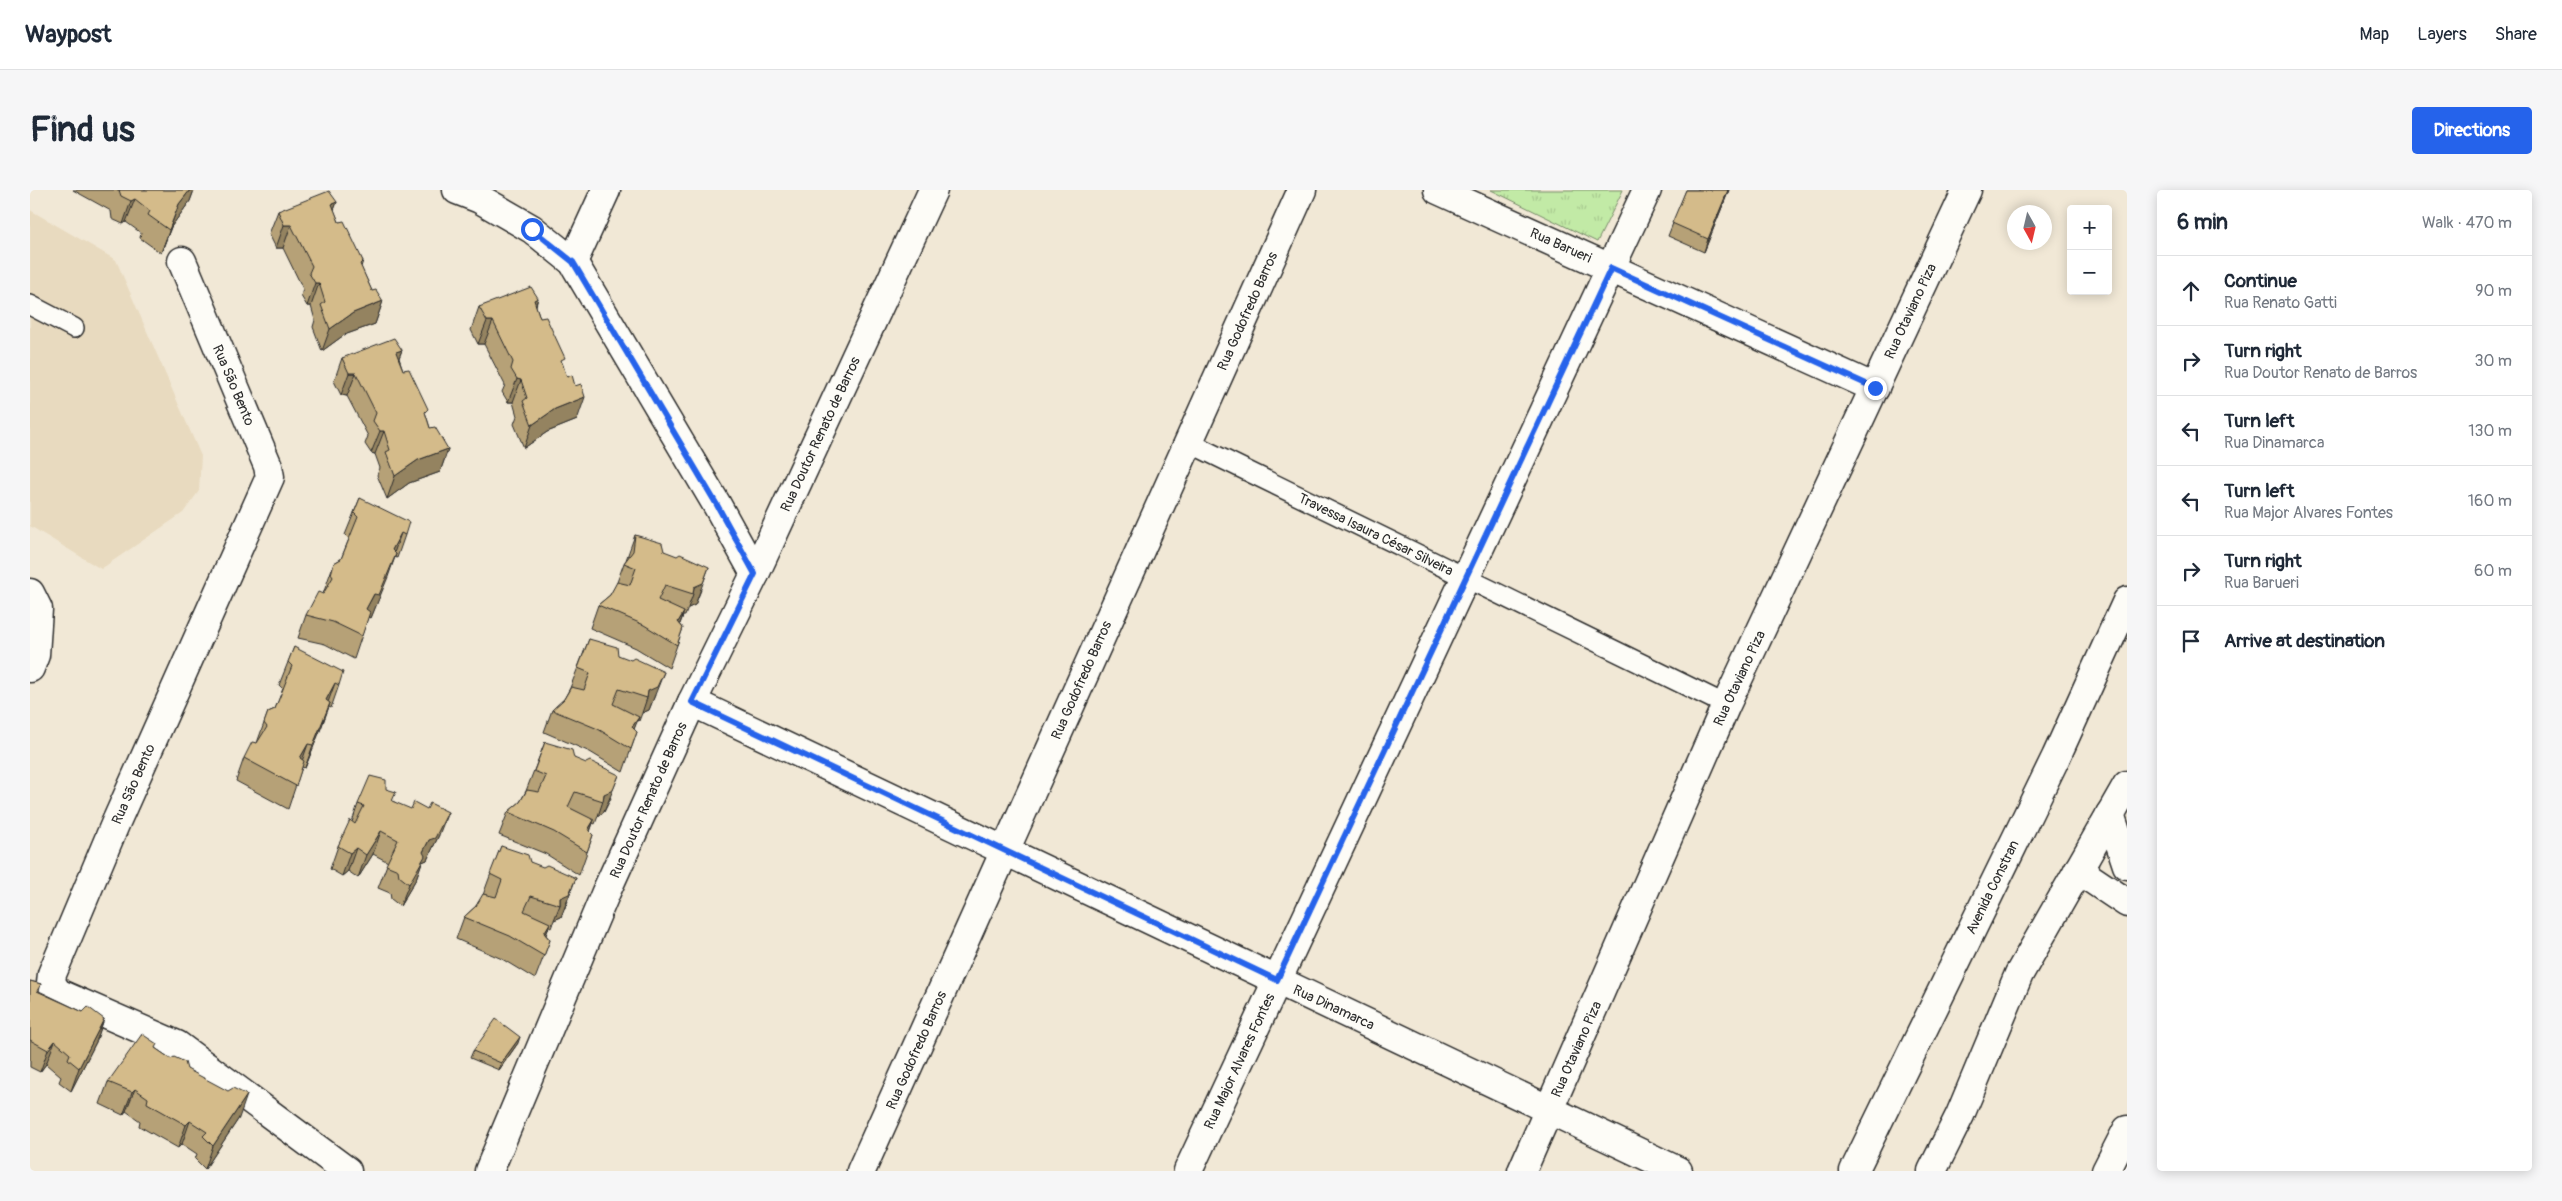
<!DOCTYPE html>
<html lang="en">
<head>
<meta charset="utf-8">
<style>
	body { margin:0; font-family:Pangolin,sans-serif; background:#f6f6f7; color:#1f2937 }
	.controls { position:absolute; right:15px; top:15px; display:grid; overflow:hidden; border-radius:5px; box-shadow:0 2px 12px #0003 }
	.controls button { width:45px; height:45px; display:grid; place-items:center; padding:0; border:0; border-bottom:1px solid #e0e1e3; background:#fff; color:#1f2937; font:25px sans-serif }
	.compass { position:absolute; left:1977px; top:15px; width:45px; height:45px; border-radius:50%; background:#fff; box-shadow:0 2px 12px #0003; rotate:172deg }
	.stop { position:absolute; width:15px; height:15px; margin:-11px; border:4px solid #2563eb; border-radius:50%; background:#fff }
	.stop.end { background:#2563eb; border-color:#fff; box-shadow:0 1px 5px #0008 }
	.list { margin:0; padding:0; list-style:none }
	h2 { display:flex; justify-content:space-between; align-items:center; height:65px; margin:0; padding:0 20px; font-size:21px }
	h2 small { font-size:16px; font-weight:400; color:#747a83 }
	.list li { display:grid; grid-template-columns:32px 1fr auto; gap:15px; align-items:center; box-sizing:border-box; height:70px; padding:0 20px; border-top:1px solid #e0e1e3 }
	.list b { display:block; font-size:19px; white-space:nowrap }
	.list p { margin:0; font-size:16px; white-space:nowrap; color:#747a83 }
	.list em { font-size:16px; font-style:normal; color:#747a83 }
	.icon { flex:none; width:28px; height:28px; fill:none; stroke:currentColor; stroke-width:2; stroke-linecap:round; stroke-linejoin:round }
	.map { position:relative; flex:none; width:2097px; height:981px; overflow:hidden; border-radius:5px }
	header { display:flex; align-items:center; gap:30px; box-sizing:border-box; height:70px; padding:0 25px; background:#fff; border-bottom:1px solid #e0e1e3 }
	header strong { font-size:24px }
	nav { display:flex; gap:28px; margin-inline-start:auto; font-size:18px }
	.intro { display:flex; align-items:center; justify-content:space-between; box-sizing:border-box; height:120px; padding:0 30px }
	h1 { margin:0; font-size:35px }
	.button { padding:12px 22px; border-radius:5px; background:#2563eb; color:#fff; font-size:18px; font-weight:700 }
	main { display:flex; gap:30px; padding:0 30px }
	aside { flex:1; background:#fff; border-radius:5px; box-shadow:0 2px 12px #0003 }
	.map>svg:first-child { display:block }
	.built { fill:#e8dabf }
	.park { fill:url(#park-tufts); stroke:#768a68 }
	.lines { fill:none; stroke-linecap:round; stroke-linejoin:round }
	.lane-casing { stroke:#2b2b2b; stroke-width:22 }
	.street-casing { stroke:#2b2b2b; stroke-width:31 }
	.lane { stroke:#fdfcf7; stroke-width:19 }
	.street { stroke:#fdfcf7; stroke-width:28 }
	.wall { fill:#b6a177; stroke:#2b2b2b }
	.shaded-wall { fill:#948361; stroke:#2b2b2b }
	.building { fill:#d4bb8a; stroke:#2b2b2b }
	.route { stroke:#2563eb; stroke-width:6 }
	.labels { text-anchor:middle; stroke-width:4.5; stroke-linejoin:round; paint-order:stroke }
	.street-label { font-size:14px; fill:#2b2b2b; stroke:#fdfcf7 }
</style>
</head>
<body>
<header>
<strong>Waypost</strong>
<nav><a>Map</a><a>Layers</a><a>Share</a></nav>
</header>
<div class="intro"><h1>Find us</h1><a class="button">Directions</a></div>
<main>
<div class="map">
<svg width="2097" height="981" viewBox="0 0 2097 981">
	<defs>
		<pattern id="park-tufts" width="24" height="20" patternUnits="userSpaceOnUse" patternTransform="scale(1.25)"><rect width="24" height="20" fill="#c2eaa6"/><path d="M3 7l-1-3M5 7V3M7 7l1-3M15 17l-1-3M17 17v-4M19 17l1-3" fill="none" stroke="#a7c98f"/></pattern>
	</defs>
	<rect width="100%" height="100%" fill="#f1e8d6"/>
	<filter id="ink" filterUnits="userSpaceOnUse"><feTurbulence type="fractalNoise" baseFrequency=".02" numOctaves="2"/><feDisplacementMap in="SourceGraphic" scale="10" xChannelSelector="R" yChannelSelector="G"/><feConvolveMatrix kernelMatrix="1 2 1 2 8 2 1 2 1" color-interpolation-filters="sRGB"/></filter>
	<g filter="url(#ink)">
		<polygon class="built" points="0,20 86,70 171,266 169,301 153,323 71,379 0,336"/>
		<polygon class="park" points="1461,0 1593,0 1567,52"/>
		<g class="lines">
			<g class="lane-casing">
				<g id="lane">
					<polyline points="0,115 44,138"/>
					<polyline points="1158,252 1696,515"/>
				</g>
			</g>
			<g class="street-casing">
				<g id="street">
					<polyline points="427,0 450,9 502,39 543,72 687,315 725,384"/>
					<polyline points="1408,0 1845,198"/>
					<polyline points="152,71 238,276 240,287 86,632 22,784 21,793 28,803 147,855 317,981"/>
					<polyline points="543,72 576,0"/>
					<polyline points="0,403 8,419 5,465 0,478"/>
					<polyline points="662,512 1648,981"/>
					<polyline points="2080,624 2097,675"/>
					<polyline points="2048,680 2097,713"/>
					<polyline points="459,981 576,702 662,512 725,384 903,0"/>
					<polyline points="831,981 1272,0"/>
					<polyline points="1158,981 1617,0"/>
					<polyline points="1492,981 1696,515 1937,0"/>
					<polyline points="1824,981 2026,567 2097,411"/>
					<polyline points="1902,981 1930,925 1989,784 2097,595"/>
					<polyline points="2076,981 2097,940"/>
				</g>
			</g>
			<use href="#lane" class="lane"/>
			<use href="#street" class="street"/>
		</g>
		<g class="wall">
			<polygon points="43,0 164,0 160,11 141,37 131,63 110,48 111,43 96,32 93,34 82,29 81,21"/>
			<polygon points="1656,0 1699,0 1674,62 1638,46"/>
			<polygon points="307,12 304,20 309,32 333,71 331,77 342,101 353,111 345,134 314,145 292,161 283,137 285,130 281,116 277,116 271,106 273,99 253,58 246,58 239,44 248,21"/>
			<polygon points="508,108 506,116 510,128 533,175 547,230 517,242 494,258 484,234 487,226 483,212 478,212 472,202 475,195 454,154 448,154 441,140 449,117"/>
			<polygon points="372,160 369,168 373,180 396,225 400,238 418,259 410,282 379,293 357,309 347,285 350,278 345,264 341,263 335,254 338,246 317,206 311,205 304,191 312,168"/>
			<polygon points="330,308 375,345 367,368 365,367 341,428 338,427 324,469 295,454 268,448 276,425 293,404 304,373 311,369 319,349 315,345"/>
			<polygon points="605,345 634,361 671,400 665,415 658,418 655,426 653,426 650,434 653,438 639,478 606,458 560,438 568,415 580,405 586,395 594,373 596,370"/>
			<polygon points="559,449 588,465 625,505 619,520 612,523 609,531 607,530 604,539 607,542 593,582 560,562 514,542 522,520 534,509 540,498"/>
			<polygon points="264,457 309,495 301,518 299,517 275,578 272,577 258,619 206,591 214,568 227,553 238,522 245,519 253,499 249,495"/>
			<polygon points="515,552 544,568 581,608 574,622 568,626 565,634 563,633 560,642 563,645 549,685 516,664 469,645 478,622 490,612 496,601"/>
			<polygon points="356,599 363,611 409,645 397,670 392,672 386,689 370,716 361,709 360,703 348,698 358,672 343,664 328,688 318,681 312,686 300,679 308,656 322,632 328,614"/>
			<polygon points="471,656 500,672 538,711 531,727 524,730 521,738 519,737 516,745 520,750 505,789 472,769 426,749 434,727 446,716 453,705"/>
			<polygon points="0,791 11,794 9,801 53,822 74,829 66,852 41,901 29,892 31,887 16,874 10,882 0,877"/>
			<polygon points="488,853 469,880 440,868 443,861"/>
			<polygon points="125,858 141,869 157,879 209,928 175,979 165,969 167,964 152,954 148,958 109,936 110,931 96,921 93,925 70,914 78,892"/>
		</g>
		<g class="shaded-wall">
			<polygon points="160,0 164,0 160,11 141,37 131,63 149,14"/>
			<polygon points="1698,0 1699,0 1674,62 1678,49"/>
			<polygon points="105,9 96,32 93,34 101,11"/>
			<polygon points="307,12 298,35 302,14"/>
			<polygon points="254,35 261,35 253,58 246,58"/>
			<polygon points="285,93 289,93 281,116 277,116"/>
			<polygon points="508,108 500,131 504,110"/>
			<polygon points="353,111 345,134 314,145 292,161 300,139 323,123"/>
			<polygon points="457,131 463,131 454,154 448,154"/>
			<polygon points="372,160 363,182 366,162"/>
			<polygon points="319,183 326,183 317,206 311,205"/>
			<polygon points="487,189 491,190 483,212 478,212"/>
			<polygon points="555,207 547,230 517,242 494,258 502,235 525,219"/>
			<polygon points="350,241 354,241 345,264 341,263"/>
			<polygon points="418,259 410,282 379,293 357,309 365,286 388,270"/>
			<polygon points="371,343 363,366 362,360"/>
			<polygon points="366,364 358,387 341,428 336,427 336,419"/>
			<polygon points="679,377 665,415 658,418 663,404 664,397"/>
			<polygon points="654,422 646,445 648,432"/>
			<polygon points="634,482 619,520 612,523 617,508 618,501"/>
			<polygon points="305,493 297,515 296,510"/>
			<polygon points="300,513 292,536 275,578 283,555"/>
			<polygon points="609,527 600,549 602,537"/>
			<polygon points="278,554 270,577 270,568"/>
			<polygon points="589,585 574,622 568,626 573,611 574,604"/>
			<polygon points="418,622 409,645 397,670 392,672 386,689 370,716 379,694 393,662 399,650"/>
			<polygon points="564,630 556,652 558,640"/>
			<polygon points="351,641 343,664 328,688 336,665"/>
			<polygon points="326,658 318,681 312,686 320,663"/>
			<polygon points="546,688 531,727 524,730 530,715 530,708"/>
			<polygon points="520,733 512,756 514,743"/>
			<polygon points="74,829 66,852 41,901 49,878"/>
			<polygon points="490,847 488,853 469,880 471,873"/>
			<polygon points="25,851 16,874 10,882 18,860"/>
			<polygon points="105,899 96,921 93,925 102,902"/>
			<polygon points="217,905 209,928 175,979 183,956"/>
			<polygon points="160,931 152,954 148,958 156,935"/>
		</g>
		<g class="building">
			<polygon points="89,0 160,0 149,14 139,40 118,25 120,21 105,9 101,11 91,6"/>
			<polygon points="1656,0 1698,0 1678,49 1642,33"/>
			<polygon points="299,1 307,12 302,14 309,32 314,31 333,71 330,74 342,101 346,100 353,111 323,123 300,139 291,115 295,112 289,93 285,93 279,83 282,76 261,35 254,35 248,21"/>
			<polygon points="501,97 508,108 504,110 510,128 516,127 535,168 531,170 537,187 542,185 545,196 551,194 555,207 525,219 502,235 493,211 497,208 491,190 487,189 481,179 483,172 463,131 457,131 449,117"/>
			<polygon points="364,148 372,160 366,162 373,180 379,179 398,219 395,222 400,238 405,237 418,259 388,270 365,286 356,262 360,260 354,241 350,241 343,231 346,223 326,183 319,183 312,168"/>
			<polygon points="330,308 379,332 375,345 371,343 362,360 366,364 349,405 344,404 336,419 340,422 332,446 303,432 276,425 288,402 293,404 303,387 301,384 304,373 311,369 328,327 324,323"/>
			<polygon points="605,345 632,353 634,361 647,366 650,364 679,377 673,393 664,397 663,404 635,395 628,410 654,422 648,432 653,438 647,455 614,435 568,415 580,405 587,392 600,395 606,378 594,373 603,361"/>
			<polygon points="559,449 587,457 588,465 601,470 604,468 634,482 627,497 618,501 617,508 589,499 583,514 609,527 602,537 607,542 601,559 568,539 522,520 534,509 541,497 554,500 560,483 548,478"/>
			<polygon points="264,457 313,482 309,495 305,493 296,510 300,513 283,555 278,554 270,568 274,571 266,596 214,568 222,552 227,553 237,537 234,533 238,522 245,519 262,476 258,472"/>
			<polygon points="515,552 542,560 544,568 556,573 560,571 589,585 583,600 574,604 573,611 545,602 538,617 564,630 558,640 563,645 557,662 524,642 478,622 490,612 497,600 509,602 516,586 504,581"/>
			<polygon points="340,586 356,590 356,599 366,602 362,611 381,619 384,612 397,619 400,613 418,622 405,648 399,650 393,662 395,666 379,694 369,686 368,680 356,675 368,650 351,641 336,665 326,658 320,663 308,656 320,630 325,634 334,616 328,614"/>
			<polygon points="471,656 498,665 500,672 513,677 517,675 546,688 539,704 530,708 530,715 501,706 494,721 520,733 514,743 520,750 514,766 480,746 434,727 446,716 453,704 466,707 472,690 460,684"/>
			<polygon points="0,791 11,794 7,801 53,822 58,817 74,829 49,878 38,869 40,864 25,851 18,860 0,850"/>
			<polygon points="466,829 490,847 471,873 443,861"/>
			<polygon points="112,844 127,854 125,858 141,869 144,867 155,872 157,879 198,901 203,898 217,905 183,956 173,946 177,942 160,931 156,935 117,913 118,908 105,899 102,902 78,892"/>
		</g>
	</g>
	<g class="lines" filter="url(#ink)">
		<polyline class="route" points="502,39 543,72 687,315 725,384 662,512 1247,790 1581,78 1845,198"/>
	</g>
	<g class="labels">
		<g class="street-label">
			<text transform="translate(1531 55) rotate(24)" y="5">Rua Barueri</text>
			<text transform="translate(1217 121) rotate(-66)" y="5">Rua Godofredo Barros</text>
			<text transform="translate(1880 121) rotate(-65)" y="5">Rua Otaviano Piza</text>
			<text transform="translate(204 195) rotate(67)" y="5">Rua São Bento</text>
			<text transform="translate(790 244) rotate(-65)" y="5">Rua Doutor Renato de Barros</text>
			<text transform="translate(1346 344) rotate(26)" y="5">Travessa Isaura César Silveira</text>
			<text transform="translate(1709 488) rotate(-65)" y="5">Rua Otaviano Piza</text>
			<text transform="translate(1051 490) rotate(-66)" y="5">Rua Godofredo Barros</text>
			<text transform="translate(103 594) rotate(-66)" y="5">Rua São Bento</text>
			<text transform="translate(618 610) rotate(-66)" y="5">Rua Doutor Renato de Barros</text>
			<text transform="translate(1962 697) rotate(-64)" y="5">Avenida Constran</text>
			<text transform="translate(1304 817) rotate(25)" y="5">Rua Dinamarca</text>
			<text transform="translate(1546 859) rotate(-66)" y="5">Rua Otaviano Piza</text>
			<text transform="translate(886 860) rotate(-66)" y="5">Rua Godofredo Barros</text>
			<text transform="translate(1209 871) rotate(-65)" y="5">Rua Major Alvares Fontes</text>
		</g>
	</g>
</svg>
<div class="controls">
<button>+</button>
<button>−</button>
</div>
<svg class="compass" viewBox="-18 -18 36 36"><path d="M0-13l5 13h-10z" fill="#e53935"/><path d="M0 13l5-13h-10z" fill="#747a83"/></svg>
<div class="stop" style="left:502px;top:39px"></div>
<div class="stop end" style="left:1845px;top:198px"></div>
</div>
<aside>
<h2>6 min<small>Walk · 470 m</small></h2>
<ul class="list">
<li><svg class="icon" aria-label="ahead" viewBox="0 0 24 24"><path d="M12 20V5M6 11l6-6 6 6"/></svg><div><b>Continue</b><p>Rua Renato Gatti</p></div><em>90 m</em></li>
<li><svg class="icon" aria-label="right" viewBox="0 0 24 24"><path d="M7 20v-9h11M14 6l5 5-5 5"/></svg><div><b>Turn right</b><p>Rua Doutor Renato de Barros</p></div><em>30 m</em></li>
<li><svg class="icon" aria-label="left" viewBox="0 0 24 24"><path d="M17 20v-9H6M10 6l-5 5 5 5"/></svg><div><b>Turn left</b><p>Rua Dinamarca</p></div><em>130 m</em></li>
<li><svg class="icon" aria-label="left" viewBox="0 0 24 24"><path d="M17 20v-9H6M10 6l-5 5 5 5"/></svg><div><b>Turn left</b><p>Rua Major Alvares Fontes</p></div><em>160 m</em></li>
<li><svg class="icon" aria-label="right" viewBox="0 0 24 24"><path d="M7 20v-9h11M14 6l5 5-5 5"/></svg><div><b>Turn right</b><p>Rua Barueri</p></div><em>60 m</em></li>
<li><svg class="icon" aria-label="arrive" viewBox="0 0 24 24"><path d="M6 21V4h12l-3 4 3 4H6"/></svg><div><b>Arrive at destination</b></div></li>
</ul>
</aside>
</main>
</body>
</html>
